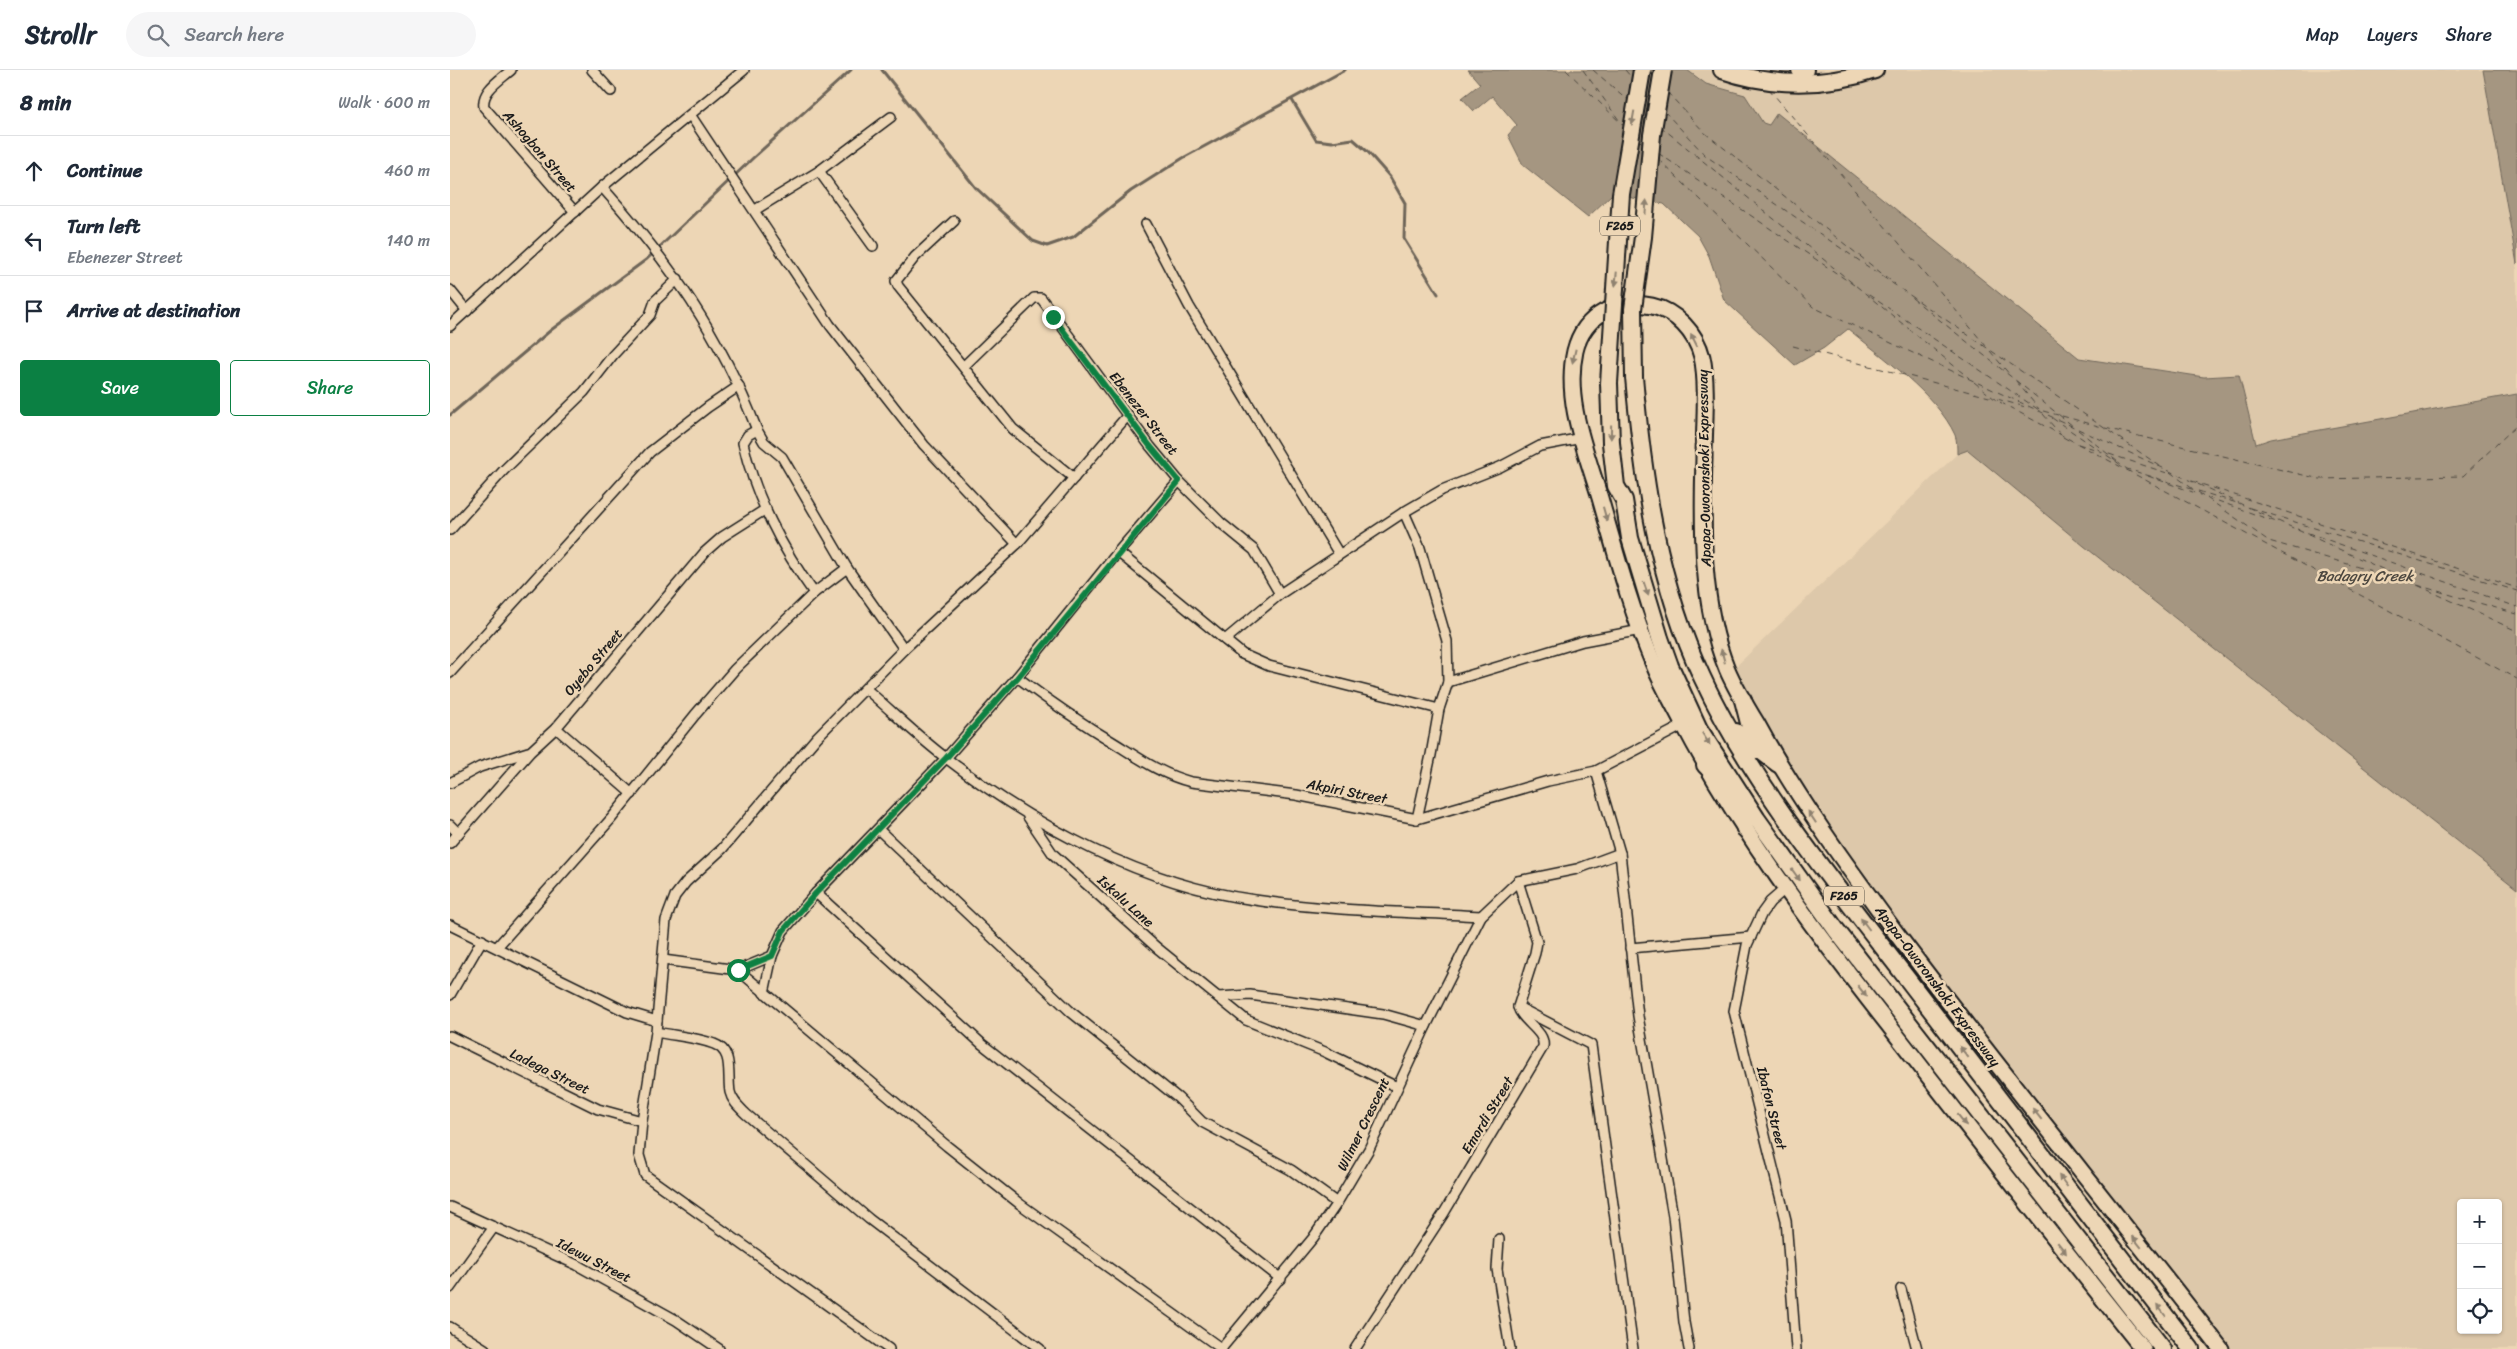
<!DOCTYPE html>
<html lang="en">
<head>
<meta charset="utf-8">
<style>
	body { margin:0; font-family:Sriracha,sans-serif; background:#f6f6f7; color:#1f2937 }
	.controls { position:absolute; right:15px; bottom:15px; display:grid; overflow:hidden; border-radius:5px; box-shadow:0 1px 4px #0004 }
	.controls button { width:45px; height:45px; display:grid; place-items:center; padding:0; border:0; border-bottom:1px solid #e0e1e3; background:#fff; color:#1f2937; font:25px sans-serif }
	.stop { position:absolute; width:15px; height:15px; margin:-11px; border:4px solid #0b8043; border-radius:50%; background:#fff }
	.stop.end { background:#0b8043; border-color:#fff; box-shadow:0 1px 5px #0008 }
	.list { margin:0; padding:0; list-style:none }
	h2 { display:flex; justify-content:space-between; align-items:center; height:65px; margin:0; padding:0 20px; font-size:21px }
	h2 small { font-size:16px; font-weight:400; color:#747a83 }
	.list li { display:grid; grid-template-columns:32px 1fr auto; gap:15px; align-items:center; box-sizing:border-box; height:70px; padding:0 20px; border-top:1px solid #e0e1e3 }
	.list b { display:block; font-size:19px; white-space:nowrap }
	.list p { margin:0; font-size:16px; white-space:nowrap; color:#747a83 }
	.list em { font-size:16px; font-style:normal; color:#747a83 }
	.actions { display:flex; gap:10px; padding:15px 20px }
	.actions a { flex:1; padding:11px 0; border:1px solid #0b8043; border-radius:5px; text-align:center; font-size:18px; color:#0b8043 }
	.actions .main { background:#0b8043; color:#fff }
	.icon { flex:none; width:28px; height:28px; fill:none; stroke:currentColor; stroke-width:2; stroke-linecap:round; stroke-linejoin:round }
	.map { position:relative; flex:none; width:2067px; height:1279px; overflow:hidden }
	header { display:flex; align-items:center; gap:30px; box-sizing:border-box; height:70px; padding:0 25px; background:#fff; border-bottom:1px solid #e0e1e3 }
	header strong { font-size:24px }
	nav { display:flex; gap:28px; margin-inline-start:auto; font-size:18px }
	.search { width:350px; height:45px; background:#f6f6f7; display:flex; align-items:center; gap:12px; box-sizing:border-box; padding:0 18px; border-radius:28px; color:#747a83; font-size:19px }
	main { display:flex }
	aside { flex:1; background:#fff }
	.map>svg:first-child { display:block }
	.built { fill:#ddc8aa; fill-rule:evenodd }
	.water { fill:#a59681; stroke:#6e6559 }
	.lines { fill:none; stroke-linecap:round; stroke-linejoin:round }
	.stream { stroke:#6e6559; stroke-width:3 }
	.ferry { stroke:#4c473f; stroke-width:1; stroke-dasharray:6 5; stroke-linecap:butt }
	.minor-casing { stroke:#1c1c1c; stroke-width:12 }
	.primary-casing { stroke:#1c1c1c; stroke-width:19 }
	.motorway-casing { stroke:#1c1c1c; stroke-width:20 }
	.minor { stroke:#edd6b5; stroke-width:9 }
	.primary { stroke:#edd6b5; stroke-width:15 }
	.motorway { stroke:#edd6b5; stroke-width:16 }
	.motorway-bridge-casing { stroke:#1c1c1c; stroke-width:20; stroke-linecap:butt }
	.motorway-bridge { stroke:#edd6b5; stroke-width:16 }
	.oneway { fill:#8f8270 }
	.route { stroke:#0b8043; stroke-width:6 }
	.labels { text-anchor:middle; stroke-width:5; stroke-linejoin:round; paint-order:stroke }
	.shield { fill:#edd6b5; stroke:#5b544a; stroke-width:1 }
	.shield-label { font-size:12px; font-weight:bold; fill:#1c1c1c }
	.street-label { font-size:14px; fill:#1c1c1c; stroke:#edd6b5 }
	.water-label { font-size:15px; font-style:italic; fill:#4c473f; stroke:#edd6b5 }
</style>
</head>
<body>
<header>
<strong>Strollr</strong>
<div class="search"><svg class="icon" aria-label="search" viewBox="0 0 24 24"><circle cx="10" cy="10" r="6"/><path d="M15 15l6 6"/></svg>Search here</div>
<nav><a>Map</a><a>Layers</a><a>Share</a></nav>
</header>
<main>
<aside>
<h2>8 min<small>Walk · 600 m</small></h2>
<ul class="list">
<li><svg class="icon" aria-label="ahead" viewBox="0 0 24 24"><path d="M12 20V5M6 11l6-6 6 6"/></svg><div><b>Continue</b></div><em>460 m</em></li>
<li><svg class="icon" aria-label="left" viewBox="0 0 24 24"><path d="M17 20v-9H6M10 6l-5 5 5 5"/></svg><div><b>Turn left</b><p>Ebenezer Street</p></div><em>140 m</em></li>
<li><svg class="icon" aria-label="arrive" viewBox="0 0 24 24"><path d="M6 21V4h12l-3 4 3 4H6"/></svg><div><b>Arrive at destination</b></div></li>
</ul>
<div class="actions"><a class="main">Save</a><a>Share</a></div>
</aside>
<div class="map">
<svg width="2067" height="1279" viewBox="0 0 2067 1279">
	<rect width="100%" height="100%" fill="#edd6b5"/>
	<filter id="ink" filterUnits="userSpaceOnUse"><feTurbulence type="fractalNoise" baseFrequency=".02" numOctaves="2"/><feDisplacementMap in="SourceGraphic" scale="10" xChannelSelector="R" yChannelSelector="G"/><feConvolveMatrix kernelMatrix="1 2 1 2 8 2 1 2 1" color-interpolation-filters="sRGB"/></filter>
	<g filter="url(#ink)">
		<g class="built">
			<polygon points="1237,0 2033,0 2067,194 2067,324 1821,369 1806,374 1788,305 1754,307 1629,288 1327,44 1319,56 1313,53 1295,25 1256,14"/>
			<path d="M1518,380l116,96 433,343v460h-301l-363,-472 -122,-206 226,-217zM2011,1133h37v127h-37z"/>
		</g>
		<g class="water">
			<path d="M1018,0h219l19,14 39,11 18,28 6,2 8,-12 302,245 125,19 35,-2 17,69 15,-5 246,-45v495l-433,-343 -116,-96 -11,4c0,-6 0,-14 -2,-19 -18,-40 -74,-79 -107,-106l-24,19 -29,17 -71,-65 -15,-44 -11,-20 -34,-32 -52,-10 -24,23 -65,-52 -15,-30 9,-10 -25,-29 -18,15 -12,-13 18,-14z"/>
			<polygon points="2033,0 2067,0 2067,194"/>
		</g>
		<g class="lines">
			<g class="stream">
				<polyline points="432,0 526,118 583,171 597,176 623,167 681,121 733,88 895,0"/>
				<polyline points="842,30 866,70 882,72 903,69 918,82 940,107 955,133 954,169 988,224"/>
				<polyline points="0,345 101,260 197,189 303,88 401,0"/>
			</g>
			<g class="ferry">
				<polyline points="1116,0 1175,57"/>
				<polyline points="1133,0 1169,50"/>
				<polyline points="1143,0 1178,30"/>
				<polyline points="1175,0 1182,8"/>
				<polyline points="1319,19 1536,276"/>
				<polyline points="1217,22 1255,63 1445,214"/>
				<polyline points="1214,41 1256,86 1710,396"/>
				<polyline points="1210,56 1519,308"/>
				<polyline points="1187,69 1194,74"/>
				<polyline points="1208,83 1404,215"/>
				<polyline points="1208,89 1363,237 2067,561"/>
				<polyline points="1419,225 1592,342"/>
				<polyline points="1462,228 1623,356"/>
				<polyline points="1343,276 1543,328"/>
				<polyline points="1540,281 1560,305"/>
				<polyline points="1566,311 1589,339"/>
				<polyline points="1524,312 1546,330 2067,609"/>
				<polyline points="1547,329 1579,338"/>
				<polyline points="1593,341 1608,345"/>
				<polyline points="1593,344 1610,364"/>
				<polyline points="1612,346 1652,357"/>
				<polyline points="1602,348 1677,399 1787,433"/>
				<polyline points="1655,358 1870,409 2013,406 2067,355"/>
				<polyline points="1628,360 1668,392"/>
				<polyline points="1613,367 1620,371"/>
				<polyline points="1628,374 1648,380"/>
				<polyline points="1659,384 1720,404"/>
				<polyline points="1720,402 1743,419"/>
				<polyline points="1698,406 1751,425"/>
				<polyline points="1742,411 2067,518"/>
				<polyline points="1748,422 1819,471 1956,511"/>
				<polyline points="1757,427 1829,453"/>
				<polyline points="1800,438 2067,521"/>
				<polyline points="1847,459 2067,537"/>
				<polyline points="1967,515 2067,544"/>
			</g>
			<g class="minor-casing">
				<g id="minor">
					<path d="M61,0c-11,10 -30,21 -27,37l91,105"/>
					<polyline points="142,0 161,21"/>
					<polyline points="241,46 380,255 474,375 567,474"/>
					<polyline points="369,101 423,176"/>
					<path d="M152,117c68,76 118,147 155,243l7,12 18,15 65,111 57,81"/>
					<polyline points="305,140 369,101 441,47"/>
					<polyline points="504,151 465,187 446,211 448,216 563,359 624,408"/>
					<polyline points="696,154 739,236 889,484"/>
					<polyline points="0,220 17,241"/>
					<polyline points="0,256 152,117 294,0"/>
					<polyline points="514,296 584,228 591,228 700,376 729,411 771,453 804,480 830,524"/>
					<path d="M307,360l-9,5 -5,8c12,53 39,106 71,150"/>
					<polyline points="954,442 970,478 997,571 998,612 989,639 981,685 967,749"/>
					<polyline points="0,460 54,400 134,322 163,285 200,245 205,231 228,209"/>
					<polyline points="668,482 792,584 819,596 989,639"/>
					<polyline points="775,570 830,524 954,442 992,420 1050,397 1090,376 1132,368"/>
					<polyline points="0,603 200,382 258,337 289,316"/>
					<path d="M567,607c32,24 64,46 99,67 24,15 47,31 75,38l105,13 121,24 131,-38 48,-10 88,-46"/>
					<polyline points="998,612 1133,571 1191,560"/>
					<path d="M416,619c27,23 52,48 80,69 88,68 198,127 309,142 74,11 150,12 226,16l37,-35 59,-12 43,-16"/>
					<polyline points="106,658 182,724"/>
					<polyline points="1146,701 1170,783 1188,946 1223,1146 1234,1252 1239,1279"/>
					<polyline points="0,713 30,697 78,682"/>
					<polyline points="578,747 603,784 706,877 796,950 875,982 947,1017"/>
					<polyline points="0,755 8,763"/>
					<polyline points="429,760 621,942 728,1028 752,1052 841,1100 887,1133"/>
					<polyline points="0,773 80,682 106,658 255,482 272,467 316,439"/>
					<polyline points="1336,818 1320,832 1312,843 1297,875 1284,941 1336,1150 1346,1279"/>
					<polyline points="366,823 532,974 831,1209"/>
					<polyline points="0,855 177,942 207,951"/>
					<polyline points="47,877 161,749 245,645 285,599 364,523 397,498"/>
					<polyline points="1180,878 1301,867"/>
					<polyline points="213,890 288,900 497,1076 570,1134 772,1279"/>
					<polyline points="288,900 322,886 333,861 366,823 496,688 567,607 668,482 729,411"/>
					<polyline points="314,923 322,886"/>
					<polyline points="0,925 32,870"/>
					<polyline points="768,927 800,925 933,944 976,956"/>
					<polyline points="1068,937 1141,975 1183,1279"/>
					<path d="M206,962c19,4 40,5 58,12 20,7 13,31 16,48 2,9 9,15 16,22l123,105 171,130"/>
					<polyline points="0,966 148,1039 192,1051"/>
					<polyline points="0,1137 127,1195 226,1250 269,1279"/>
					<polyline points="1049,1169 1047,1199 1060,1279"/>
					<polyline points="0,1218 44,1157"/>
					<polyline points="1451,1219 1467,1279"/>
					<polyline points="0,1257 35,1279"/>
					<polyline points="439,1279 195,1105 189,1085 192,1051 206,962 216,850 225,826 236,812 272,779 367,667 454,579 567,474 678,345"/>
					<polyline points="771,1279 863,1168 887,1133 919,1079 976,956 1031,846"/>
					<path d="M905,1279l89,-136 99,-166c3,-16 -21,-25 -25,-40l17,-54 2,-11 -19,-61"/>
				</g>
			</g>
			<g class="primary-casing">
				<path id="primary" d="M1693,1279c-87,-108 -171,-217 -256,-326 -75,-96 -149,-194 -205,-302 -9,-18 -20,-36 -28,-56 -23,-54 -38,-111 -54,-167 -14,-47 -36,-98 -25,-147 9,-37 42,-52 77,-45 24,5 44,27 50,51 6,26 2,73 2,101 -2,67 -3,148 23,211 8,19 19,37 30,55 40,74 89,141 139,209 106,141 218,277 325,416"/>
			</g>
			<g class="motorway-casing">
				<g id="motorway">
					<path d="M1272,0c49,17 104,17 153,0"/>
					<polyline points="1350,0 1355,0"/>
					<path d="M1184,307c9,103 24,206 68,300 48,104 133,208 203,299 95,124 191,249 286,373"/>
					<polyline points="1159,313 1161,373 1166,416 1174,430 1180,468 1210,568 1220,596 1249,659 1307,749 1387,861 1713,1279"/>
					<polyline points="1293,630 1306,680"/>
					<polyline points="1286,662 1328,694"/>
					<polyline points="1255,695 1280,719"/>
					<polyline points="1287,727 1295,759"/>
				</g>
			</g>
			<use href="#minor" class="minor"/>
			<use href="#primary" class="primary"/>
			<use href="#motorway" class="motorway"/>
			<g class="motorway-bridge-casing">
				<g id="motorway-bridge">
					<polyline points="1184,307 1183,239 1193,167 1202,65 1213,0"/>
					<polyline points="1159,313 1171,124 1192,0"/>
				</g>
			</g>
			<use href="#motorway-bridge" class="motorway-bridge"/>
		</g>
		<defs><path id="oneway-solid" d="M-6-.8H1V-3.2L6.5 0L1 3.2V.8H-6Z" transform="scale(1.25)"/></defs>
		<g class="oneway">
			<use href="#oneway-solid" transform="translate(1183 48) rotate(100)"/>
			<use href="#oneway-solid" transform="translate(1196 137) rotate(-85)"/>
			<use href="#oneway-solid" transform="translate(1166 209) rotate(96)"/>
			<use href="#oneway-solid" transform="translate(1244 270) rotate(-117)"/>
			<use href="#oneway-solid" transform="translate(1124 286) rotate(103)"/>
			<use href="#oneway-solid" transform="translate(1161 362) rotate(91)"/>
			<use href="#oneway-solid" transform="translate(1155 444) rotate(74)"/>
			<use href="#oneway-solid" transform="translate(1196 519) rotate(71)"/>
			<use href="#oneway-solid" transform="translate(1273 586) rotate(-105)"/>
			<use href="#oneway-solid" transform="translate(1256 669) rotate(58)"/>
			<use href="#oneway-solid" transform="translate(1362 747) rotate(-123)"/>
			<use href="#oneway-solid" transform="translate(1346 805) rotate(54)"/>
			<use href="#oneway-solid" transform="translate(1415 854) rotate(-127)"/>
			<use href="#oneway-solid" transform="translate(1412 921) rotate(52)"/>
			<use href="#oneway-solid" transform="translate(1514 982) rotate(-128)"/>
			<use href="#oneway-solid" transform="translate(1587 1044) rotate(-128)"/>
			<use href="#oneway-solid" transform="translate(1512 1050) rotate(52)"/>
			<use href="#oneway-solid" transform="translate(1613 1111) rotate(-127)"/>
			<use href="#oneway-solid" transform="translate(1687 1172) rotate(-128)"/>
			<use href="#oneway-solid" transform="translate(1612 1178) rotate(52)"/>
			<use href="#oneway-solid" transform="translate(1711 1240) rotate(-127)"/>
		</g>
	</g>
	<g class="lines" filter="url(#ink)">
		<polyline class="route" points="288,900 322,886 333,861 366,823 496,688 567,608 729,411 700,376 603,247"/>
	</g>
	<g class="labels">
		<g class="shield">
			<rect x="1150" y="146.5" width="40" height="19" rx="4"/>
			<rect x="1374" y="816.5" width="40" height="19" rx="4"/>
		</g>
		<g class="shield-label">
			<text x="1170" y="160">F265</text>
			<text x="1394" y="830">F265</text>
		</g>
		<g class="street-label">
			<text transform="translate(90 81) rotate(49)" y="5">Ashogbon Street</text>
			<text transform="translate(694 343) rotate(52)" y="5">Ebenezer Street</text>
			<text transform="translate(1254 398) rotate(-91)" y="5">Apapa-Oworonshoki Expressway</text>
			<text transform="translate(143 592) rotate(-50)" y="5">Oyebo Street</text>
			<text transform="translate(897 721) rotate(11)" y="5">Akpiri Street</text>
			<text transform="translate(676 831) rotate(42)" y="5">Iskalu Lane</text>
			<text transform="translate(1488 916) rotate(53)" y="5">Apapa-Oworonshoki Expressway</text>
			<text transform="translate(100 1001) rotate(26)" y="5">Ladega Street</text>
			<text transform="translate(1322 1038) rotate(76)" y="5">Ibafon Street</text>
			<text transform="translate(1037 1045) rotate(-59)" y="5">Emordi Street</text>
			<text transform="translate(913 1054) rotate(-64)" y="5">Wilmer Crescent</text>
			<text transform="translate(144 1190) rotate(27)" y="5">Idewu Street</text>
		</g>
		<g class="water-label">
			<text x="1915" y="511">Badagry Creek</text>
		</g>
	</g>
</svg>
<div class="controls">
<button>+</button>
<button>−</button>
<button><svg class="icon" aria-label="locate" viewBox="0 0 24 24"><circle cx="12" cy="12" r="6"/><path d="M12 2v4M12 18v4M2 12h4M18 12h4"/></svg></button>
</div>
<div class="stop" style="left:288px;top:900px"></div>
<div class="stop end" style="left:603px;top:247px"></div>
</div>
</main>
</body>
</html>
